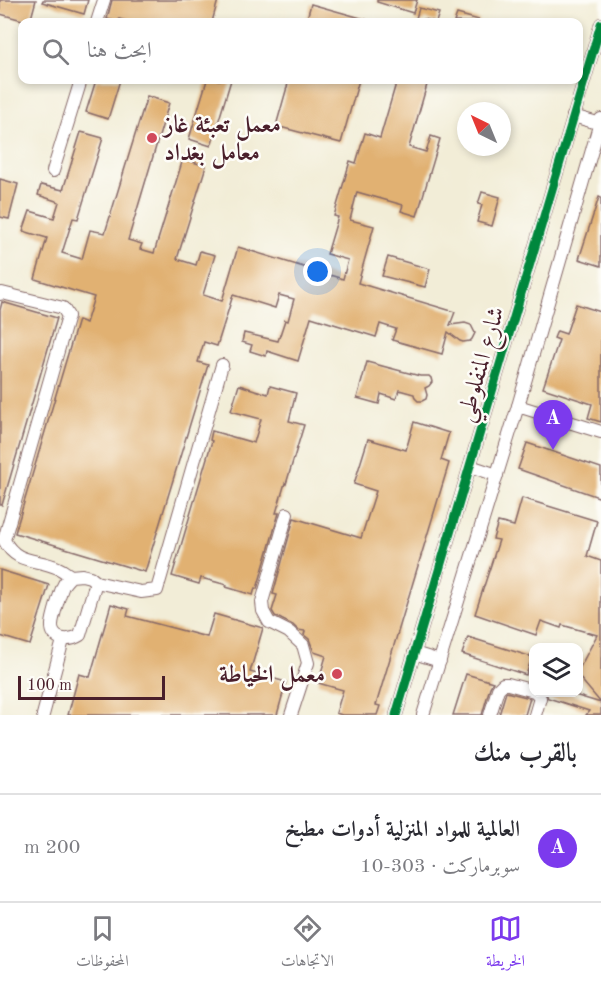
<!DOCTYPE html>
<html lang="ar">
<head>
<meta charset="utf-8">
<style>
	body { margin:0; font-family:"Old Standard TT",Amiri,serif; background:#f7f7f7; color:#2b2b33; direction:rtl }
	.controls { position:absolute; right:18px; bottom:18px; display:grid; overflow:hidden; border-radius:12px; box-shadow:0 3px 9px #0003 }
	.controls button { width:54px; height:54px; display:grid; place-items:center; padding:0; border:0; border-bottom:2px solid #e1e1e2; background:#fff; color:#2b2b33; font:30px sans-serif }
	.compass { position:absolute; left:457px; top:102px; width:54px; height:54px; border-radius:50%; background:#fff; box-shadow:0 3px 9px #0003; rotate:317deg }
	.scale { position:absolute; left:18px; bottom:15px; width:147px; box-sizing:border-box; padding-left:6px; border:3px solid #4a1f2b; border-top:0; font-size:16px; line-height:21px; white-space:nowrap; color:#4a1f2b; -webkit-text-stroke:4px #fdfcf7; paint-order:stroke }
	.you { position:absolute; left:318px; top:272px; width:21px; height:21px; margin:-15px; border:4px solid #fff; border-radius:50%; background:#1a73e8; box-shadow:0 0 0 9px #1a73e833 }
	.badge { display:grid; place-items:center; width:39px; height:39px; border-radius:50%; background:#7c3aed; color:#fff; font-size:20px; font-weight:700 }
	.pin { position:absolute; translate:-50% -50px; filter:drop-shadow(0 2px 3px #0008) }
	.pin::after { content:''; position:absolute; top:32px; width:21px; height:18px; background:inherit; clip-path:polygon(0 0,100% 0,50% 100%) }
	.list { margin:0; padding:0; list-style:none }
	h2 { display:flex; justify-content:space-between; align-items:center; height:78px; margin:0; padding:0 24px; font-size:26px }
	h2 small { font-size:20px; font-weight:400; color:#7c7c81 }
	.list li { display:grid; grid-template-columns:39px 1fr auto; gap:18px; align-items:center; box-sizing:border-box; height:108px; padding:0 24px; border-top:2px solid #e1e1e2 }
	.list b { display:block; font-size:22px; white-space:nowrap }
	.list p { margin:0; font-size:20px; white-space:nowrap; color:#7c7c81 }
	.list em { font-size:20px; font-style:normal; color:#7c7c81 }
	.icon { flex:none; width:33px; height:33px; fill:none; stroke:currentColor; stroke-width:2; stroke-linecap:round; stroke-linejoin:round }
	.map { position:relative; flex:none; width:601px; height:715px; overflow:hidden; direction:ltr }
	.search { position:absolute; background:#fff; box-shadow:0 3px 9px #0003; left:18px; right:18px; top:18px; height:66px; display:flex; align-items:center; gap:15px; box-sizing:border-box; padding:0 21px; border-radius:12px; color:#7c7c81; font-size:22px }
	.sheet { height:186px; background:#fff }
	nav { display:flex; justify-content:space-around; align-items:center; box-sizing:border-box; height:84px; border-top:2px solid #e1e1e2; background:#fff; font-size:16px; color:#7c7c81 }
	nav a { display:grid; justify-items:center; gap:3px }
	nav .on { color:#7c3aed }
	.map>svg:first-child { display:block }
	.building { fill:#e1b172 }
	.lines { fill:none; stroke-linecap:round; stroke-linejoin:round }
	.minor-casing { stroke:#856767; stroke-width:14 }
	.minor { stroke:#fff; stroke-width:12 }
	.cycleway-casing { stroke:#fdfcf7; stroke-width:13 }
	.cycleway { stroke:#00873e; stroke-width:9 }
	.poi-dot { fill:#d1495b; stroke:#fdfcf7; stroke-width:2 }
	.labels { text-anchor:middle; stroke-width:5; stroke-linejoin:round; paint-order:stroke }
	.poi-label { font-size:24px; font-weight:bold; fill:#4a1f2b; stroke:#fdfcf7; text-anchor:start }
	.street-label { font-size:24px; fill:#4a1f2b; stroke:#fdfcf7 }
</style>
</head>
<body>
<div class="map">
<svg width="601" height="715" viewBox="0 0 601 715">
	<rect width="100%" height="100%" fill="#fdfcf7"/>
	<filter id="ink" filterUnits="userSpaceOnUse"><feTurbulence type="fractalNoise" baseFrequency=".0167" numOctaves="2"/><feDisplacementMap in="SourceGraphic" scale="12" xChannelSelector="R" yChannelSelector="G"/><feConvolveMatrix kernelMatrix="1 2 1 2 8 2 1 2 1" color-interpolation-filters="sRGB"/></filter>
	<filter id="wash" filterUnits="userSpaceOnUse"><feTurbulence type="fractalNoise" baseFrequency=".008" numOctaves="4" result="noise"/><feDisplacementMap in="SourceGraphic" scale="24" xChannelSelector="R" yChannelSelector="G"/><feGaussianBlur stdDeviation="1.35" result="paint"/><feColorMatrix in="noise" values="0 0 0 0 0 0 0 0 0 0 0 0 0 0 0 0 0 1.4 0 .05"/><feComposite in="paint" operator="in"/></filter>
	<g filter="url(#wash)">
		<rect width="100%" height="100%" fill="#f2edd7"/>
		<g id="blocks">
			<g class="building">
				<polygon points="0,0 36,0 30,22 0,14"/>
				<polygon points="43,0 88,0 84,14 42,2"/>
				<polygon points="112,0 218,0 212,22 130,22 119,19 118,22 107,19"/>
				<polygon points="377,0 417,0 413,13 377,2"/>
				<polygon points="311,4 368,20 367,22 306,22"/>
				<polygon points="419,8 439,13 436,22 424,19 423,22 415,22"/>
				<polygon points="457,14 479,20 479,22 454,22"/>
				<polygon points="96,80 120,80 108,119 86,112"/>
				<polygon points="207,80 231,80 211,146 189,139"/>
				<polygon points="289,80 359,80 341,143 276,126"/>
				<polygon points="397,80 423,80 428,81 409,147 426,152 431,136 440,139 417,216 401,211 403,205 357,192 350,220 374,226 358,283 455,312 450,325 465,323 471,325 475,333 472,339 470,341 463,342 460,341 448,332 442,354 392,340 396,329 380,324 376,337 311,317 298,361 267,351 266,356 250,351 252,345 242,342 244,333 278,341 285,320 288,321 294,299 279,295 275,308 233,295 217,346 204,342 198,362 208,365 145,572 15,533 78,320 86,323 94,297 35,279 47,238 23,231 30,211 54,218 59,202 38,195 41,185 63,190 81,132 103,138 78,219 73,218 62,253 82,259 90,230 105,233 147,96 169,103 128,240 142,244 140,249 154,253 183,159 206,166 177,259 196,265 200,251 215,255 203,295 222,301 238,247 343,279 348,260 327,254 338,217 334,216 350,161 356,163 365,133 380,138"/>
				<polygon points="0,179 18,184 9,219 0,217"/>
				<polygon points="482,192 500,197 492,226 477,222 482,205 478,204"/>
				<polygon points="599,197 601,198 601,266 579,259"/>
				<polygon points="388,257 430,269 425,287 382,276"/>
				<polygon points="2,302 57,318 2,505 0,505 0,310"/>
				<polygon points="576,304 601,312 601,422 588,418 592,404 543,388 559,340 554,338 557,331 566,334"/>
				<polygon points="367,362 420,376 429,376 431,378 432,382 429,386 425,388 427,395 426,399 422,401 418,401 415,398 414,394 399,390 396,399 381,394 379,404 357,398"/>
				<polygon points="239,385 268,394 270,386 296,393 289,421 304,425 286,484 285,483 276,513 279,513 257,589 255,588 253,595 226,587 227,585 201,578 199,584 172,576 212,441 210,440 212,431 254,443 261,419 231,411"/>
				<polygon points="414,422 449,433 441,460 449,463 376,705 380,706 377,715 342,715 336,713 343,690 318,683 326,656 314,652 309,639 304,635 305,631 298,630 293,625 275,616 272,611 277,595 273,594 294,518 361,538 376,491 354,484 368,439 406,450"/>
				<polygon points="527,443 601,468 601,498 518,469"/>
				<polygon points="522,498 597,521 587,556 601,561 601,715 586,715 589,711 548,698 546,693 568,693 601,703 579,677 579,669 597,635 562,625 561,628 541,621 536,635 475,614 499,540 493,539 498,522 514,526"/>
				<polygon points="0,570 49,585 30,645 0,636"/>
				<polygon points="111,604 129,609 127,616 207,637 214,614 263,628 250,672 286,682 277,715 68,715 79,674 90,677"/>
				<polygon points="468,637 532,657 526,675 462,654"/>
				<polygon points="466,674 493,682 490,687 482,715 453,715"/>
				<polygon points="506,692 530,698 525,715 499,715"/>
			</g>
		</g>
	</g>
	<g filter="url(#ink)">
		<use href="#blocks" fill-opacity="0" stroke="#856767" stroke-width="1.5"/>
		<g class="lines">
			<g class="minor-casing">
				<g id="minor">
					<polyline points="97,22 104,0"/>
					<polyline points="573,116 601,124"/>
					<polyline points="53,171 81,80"/>
					<path d="M0,294l2,-1 61,15 5,8 -64,224c13,25 32,18 54,28 5,2 9,6 13,8"/>
					<polyline points="518,406 601,432"/>
					<polyline points="470,466 497,475"/>
					<polyline points="287,514 262,602 263,611 269,622 289,632 303,645 308,663 291,715"/>
					<path d="M82,575l8,2 6,5 -16,53c-11,7 -29,6 -28,-10 0,-6 9,-36 12,-41 2,-3 4,-5 7,-8z"/>
					<polyline points="96,582 141,592 157,590 222,365"/>
					<polyline points="414,653 440,661"/>
					<polyline points="43,715 63,640"/>
					<polyline points="396,715 601,24"/>
					<polyline points="423,715 518,406 601,119"/>
					<polyline points="490,715 498,689 503,684 508,684 534,691"/>
					<polyline points="535,715 540,698 536,692"/>
				</g>
			</g>
			<use href="#minor" class="minor"/>
			<g class="cycleway-casing">
				<polyline id="cycleway" points="396,715 601,24"/>
			</g>
			<use href="#cycleway" class="cycleway"/>
		</g>
	</g>
	<g class="poi-dot">
		<circle cx="152" cy="138" r="6"/>
		<circle cx="337" cy="674" r="6"/>
	</g>
	<g class="labels">
		<g class="poi-label">
			<text x="164" y="132">معمل تعبئة غاز<tspan x="164" dy="28">معامل بغداد</tspan></text>
			<text x="325" y="682" text-anchor="end">معمل الخياطة</text>
		</g>
		<g class="street-label">
			<text transform="translate(480 364) rotate(-74)" y="8">شارع المنفلوطي</text>
		</g>
	</g>
</svg>
<div class="controls">
<button><svg class="icon" aria-label="layers" viewBox="0 0 24 24"><path d="M12 4l9 5-9 5-9-5zM3 14l9 5 9-5"/></svg></button>
</div>
<svg class="compass" viewBox="-18 -18 36 36"><path d="M0-13l5 13h-10z" fill="#e53935"/><path d="M0 13l5-13h-10z" fill="#7c7c81"/></svg>
<div class="scale">100 m</div>
<div class="you"></div>
<div class="pin badge" style="left:553px;top:450px">A</div>
<div class="search"><svg class="icon" aria-label="search" viewBox="0 0 24 24"><circle cx="10" cy="10" r="6"/><path d="M15 15l6 6"/></svg>ابحث هنا</div>
</div>
<section class="sheet">
<h2>بالقرب منك<small></small></h2>
<ul class="list">
<li><span class="badge">A</span><div><b>العالمية للمواد المنزلية أدوات مطبخ</b><p>سوبرماركت · 303-10</p></div><em>200 m</em></li>
</ul>
</section>
<nav>
<a class="on"><svg class="icon" aria-label="map" viewBox="0 0 24 24"><path d="M3 6l6-2 6 2 6-2v14l-6 2-6-2-6 2zM9 4v14M15 6v14"/></svg>الخريطة</a>
<a><svg class="icon" aria-label="directions" viewBox="0 0 24 24"><path d="M12 3l9 9-9 9-9-9zM9 14v-3h6M13 9l2 2-2 2"/></svg>الاتجاهات</a>
<a><svg class="icon" aria-label="saved" viewBox="0 0 24 24"><path d="M7 4h10v16l-5-4-5 4z"/></svg>المحفوظات</a>
</nav>
</body>
</html>
